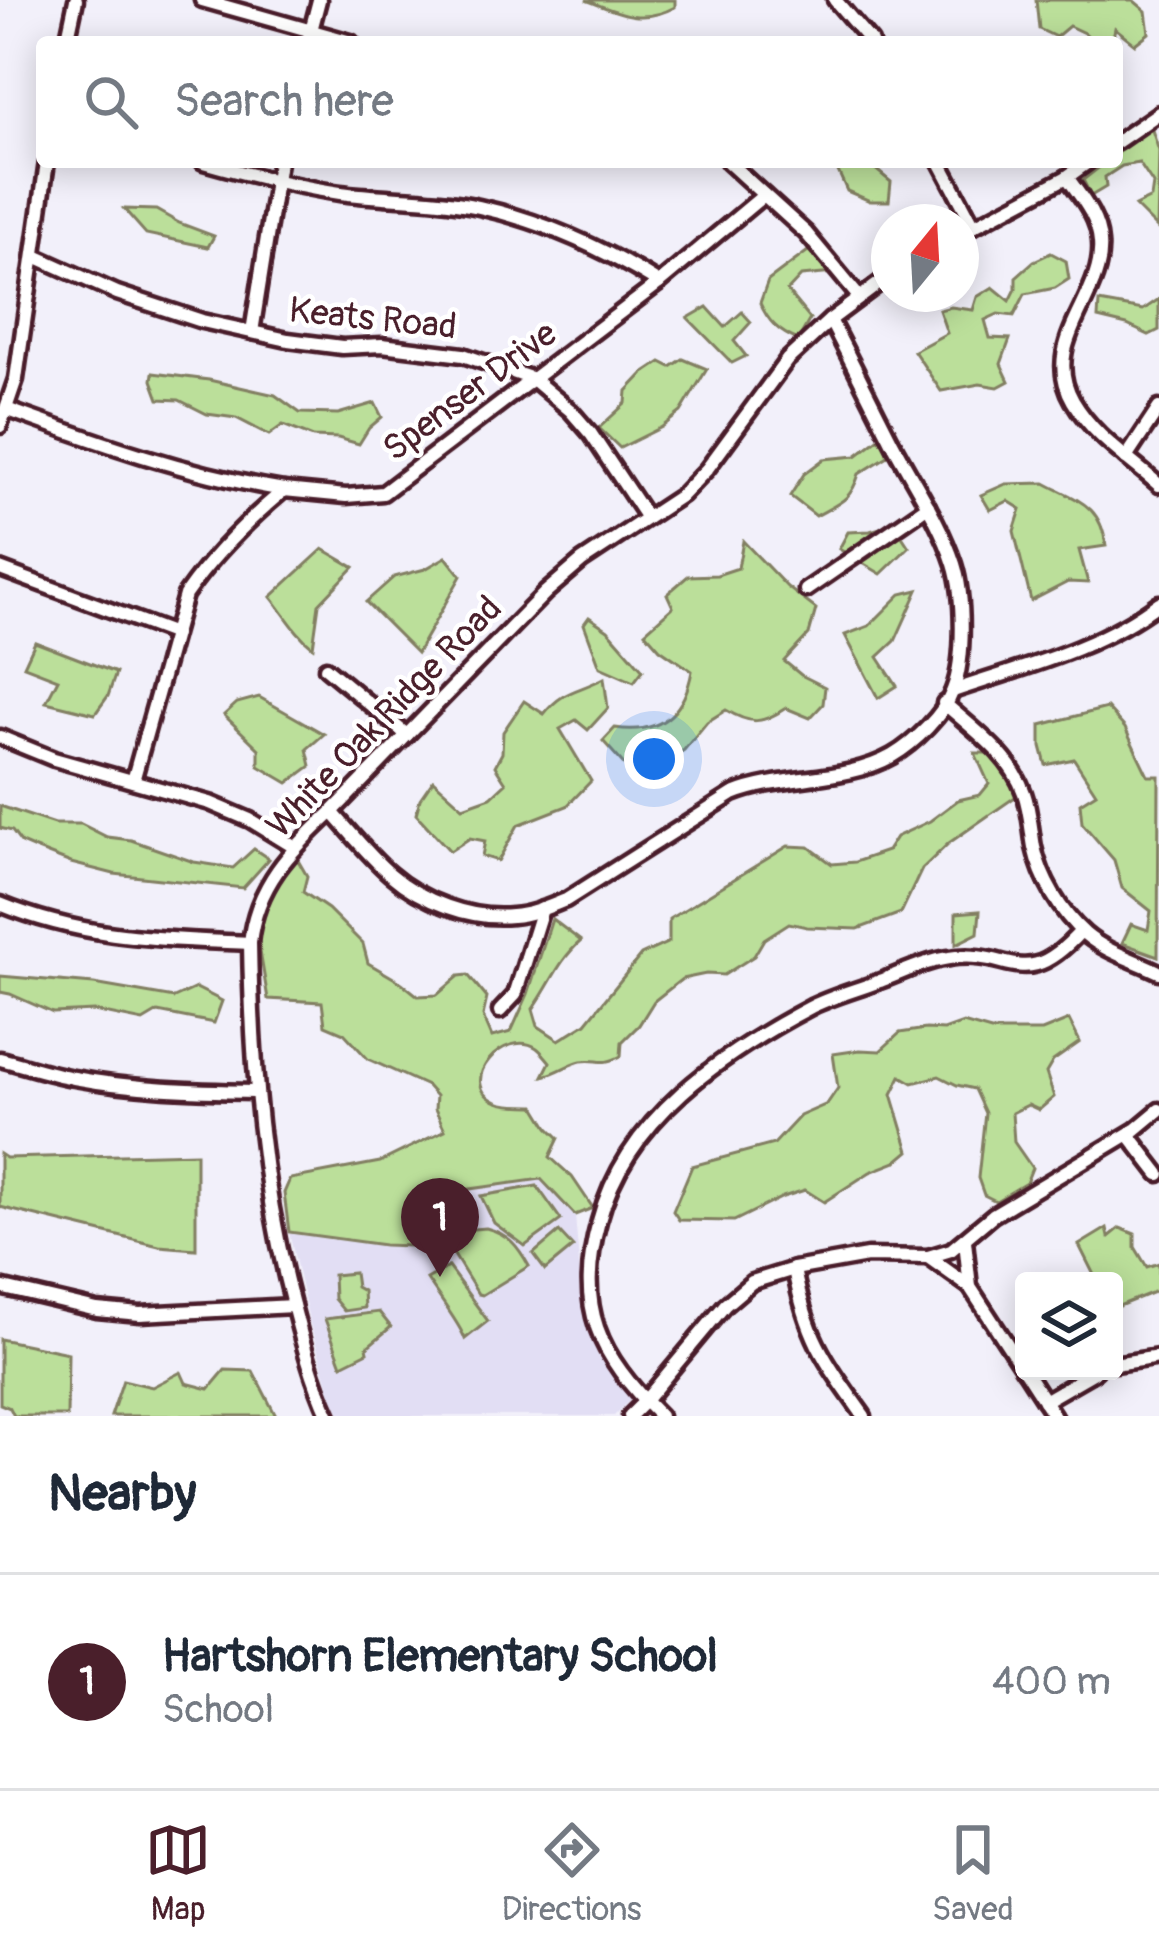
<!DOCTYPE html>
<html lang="en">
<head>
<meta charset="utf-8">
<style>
	body { margin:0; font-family:Pangolin,sans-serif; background:#f6f6f7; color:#1f2937 }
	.controls { position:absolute; right:36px; bottom:36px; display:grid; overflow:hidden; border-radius:12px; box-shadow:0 6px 30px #0003 }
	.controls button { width:108px; height:108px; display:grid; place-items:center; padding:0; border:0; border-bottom:3px solid #e0e1e3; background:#fff; color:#1f2937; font:60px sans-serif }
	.compass { position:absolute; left:871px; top:204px; width:108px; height:108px; border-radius:50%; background:#fff; box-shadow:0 6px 30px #0003; rotate:18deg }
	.you { position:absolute; left:654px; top:759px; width:42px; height:42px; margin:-30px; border:9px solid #fff; border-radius:50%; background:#1a73e8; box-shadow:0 0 0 18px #1a73e833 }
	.badge { display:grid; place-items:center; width:78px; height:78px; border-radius:50%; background:#4a1f2b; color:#fff; font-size:39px; font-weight:700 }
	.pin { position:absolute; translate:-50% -99px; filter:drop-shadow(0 3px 6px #0008) }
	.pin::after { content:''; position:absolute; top:63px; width:42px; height:36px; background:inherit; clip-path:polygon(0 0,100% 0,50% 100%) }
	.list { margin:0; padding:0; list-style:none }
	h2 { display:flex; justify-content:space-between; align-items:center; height:156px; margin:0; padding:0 48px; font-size:51px }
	h2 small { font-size:39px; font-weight:400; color:#747a83 }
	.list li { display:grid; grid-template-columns:78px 1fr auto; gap:36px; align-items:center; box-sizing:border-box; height:216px; padding:0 48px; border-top:3px solid #e0e1e3 }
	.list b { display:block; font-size:45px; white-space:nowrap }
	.list p { margin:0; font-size:39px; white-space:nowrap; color:#747a83 }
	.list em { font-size:39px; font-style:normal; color:#747a83 }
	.icon { flex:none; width:66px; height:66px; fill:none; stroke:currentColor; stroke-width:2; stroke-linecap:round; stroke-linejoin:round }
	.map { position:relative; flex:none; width:1159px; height:1416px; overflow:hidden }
	.search { position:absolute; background:#fff; box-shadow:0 6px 30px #0003; left:36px; right:36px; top:36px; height:132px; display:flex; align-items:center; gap:30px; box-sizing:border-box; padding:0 42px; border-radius:12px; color:#747a83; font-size:45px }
	.sheet { height:372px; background:#fff }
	nav { display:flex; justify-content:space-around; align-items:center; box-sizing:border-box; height:168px; border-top:3px solid #e0e1e3; background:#fff; font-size:33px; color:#747a83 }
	nav a { display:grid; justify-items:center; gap:6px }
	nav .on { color:#4a1f2b }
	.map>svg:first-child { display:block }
	.built { fill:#e2def4 }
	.green { fill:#bbdf9a; stroke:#827f62; stroke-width:3 }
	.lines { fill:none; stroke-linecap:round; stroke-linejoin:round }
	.minor-casing { stroke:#4a1f2b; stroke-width:21 }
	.minor { stroke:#fff; stroke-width:12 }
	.labels { text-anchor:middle; stroke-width:9; stroke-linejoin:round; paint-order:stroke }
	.street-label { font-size:36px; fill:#4a1f2b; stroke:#fff }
</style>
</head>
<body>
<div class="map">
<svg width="1159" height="1416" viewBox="0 0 1159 1416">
	<rect width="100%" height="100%" fill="#f2f0fa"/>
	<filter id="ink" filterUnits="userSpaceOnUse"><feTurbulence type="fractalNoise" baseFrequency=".00833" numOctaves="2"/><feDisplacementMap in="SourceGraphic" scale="24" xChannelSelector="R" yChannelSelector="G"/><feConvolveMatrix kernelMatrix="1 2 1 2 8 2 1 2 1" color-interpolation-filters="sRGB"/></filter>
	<g filter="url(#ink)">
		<polygon class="built" points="541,1179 575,1215 582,1300 590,1335 598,1356 631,1399 614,1416 341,1416 332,1398 310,1324 289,1232 384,1245 410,1246 438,1225 462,1190"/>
		<g class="green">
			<path d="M586,0h89v7c-33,18 -57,6 -89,-7z"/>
			<polygon points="1036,0 1133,0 1146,11 1149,33 1135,44 1115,28 1112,42 1093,42 1086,34 1069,26 1056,37 1039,29"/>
			<polygon points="1151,127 1159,151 1157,228 1135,206 1151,198 1153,184 1139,163 1122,166 1105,177 1106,187 1091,196 1083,180 1106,162 1117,162 1117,153"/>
			<polygon points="819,162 867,162 891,182 889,201 870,201 847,191 837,169"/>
			<polygon points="124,209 156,210 179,223 214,236 208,247 146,234"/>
			<path d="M812,248l23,25 -34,3 -14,15 23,28 -12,21c-19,-8 -30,-18 -38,-37l8,-22z"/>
			<polygon points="1051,253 1066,261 1069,279 1055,288 1025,294 1014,316 998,314 985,320 990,338 1010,339 1001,364 1009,381 998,387 980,384 941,391 914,351 947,333 939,310 951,307 973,310 977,297 993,287 1010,301 1016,289 1016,277 1034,261"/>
			<polygon points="1159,299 1159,330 1149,335 1127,325 1098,318 1099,302 1143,310"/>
			<polygon points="707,307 725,327 742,312 751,322 734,341 746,356 732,363 688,318"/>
			<polygon points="683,359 707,369 681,412 662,427 620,448 599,428 626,403 627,391 643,374 661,362 671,367"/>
			<polygon points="153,373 209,380 275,395 300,413 338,414 375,403 382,417 369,428 359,444 338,438 313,437 283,425 269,435 236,418 207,414 179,400 159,399 152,380"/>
			<path d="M882,436l6,20 -29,18c-9,28 -19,28 -43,42l-26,-20 14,-22 20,-15 32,-3z"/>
			<path d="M1045,483c34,18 56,22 61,63l-27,4 9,33 -20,-1 -37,19 -17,-70 7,-22 -13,-8 -18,9 -9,-15 25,-11z"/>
			<polygon points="894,524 909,547 881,574 839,549 848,532 870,531"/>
			<path d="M743,541l44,46 29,22 -7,25 -25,27 17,14 24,12 -2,17 -13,14 -24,-10c-24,16 -35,17 -60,2l-19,12 -23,28 -46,30 -35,-39 12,-13c45,7 69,-14 77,-57l-32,-22 -15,-17 28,-25 -6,-13 21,-18 29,-1 21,-7z"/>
			<path d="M323,549l31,18 -35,37 -6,43c-17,-13 -28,-33 -42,-50z"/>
			<polygon points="446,557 461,576 417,653 366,602 394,577 425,569"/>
			<polygon points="918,590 895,641 878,657 897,686 878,698 845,635 869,626 901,594"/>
			<polygon points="589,617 608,630 643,670 634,682 600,667 584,624"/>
			<polygon points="35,642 116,673 108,696 95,714 46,702 58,679 24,666"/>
			<path d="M604,678l4,30 -20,22 -12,-10 -16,9 31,52 -24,25 -49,19 -20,36 -16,-5 3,-15 -15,-3 -20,13 -34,-37 4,-15 13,-19 30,27 28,-10 15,-14 -11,-17 7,-13 1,-21 21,-31 20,13c20,-25 34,-22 60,-36z"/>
			<polygon points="259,697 324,734 307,749 311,766 288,783 259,766 259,749 224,715 237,703"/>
			<polygon points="1107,708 1125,728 1148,776 1159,776 1158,956 1122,943 1131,924 1148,930 1151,911 1122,888 1114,860 1082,823 1080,803 1096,793 1074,759 1046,765 1041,746 1041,725"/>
			<path d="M975,753h17l29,40 -72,50 -27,26 -21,44 -43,16 -51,-2 -18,-4 -25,16 -10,17 -30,19 -18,-1 -24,5 -28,22 -15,24 -17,17 -1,14c-21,11 -21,2 -40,5 -13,3 -23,12 -38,15l7,-14c-4,-5 -8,-10 -13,-14 -32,-21 -83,35 -40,54 11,5 27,3 38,4l13,21 11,11 -9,19 22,20 21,31 -18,7 -34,-36 -78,11 6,24 -31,11 -7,12 -21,9 -26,-1 -95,-13 -5,-39 6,-14 90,-17 65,-32 -10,-21 1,-13 -9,-10 -59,-27 -24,-26 -19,-8 -3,-23 -54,-3 -12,-71 20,-45 20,-26 11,19 -4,16 25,17 35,35 5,19 34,20 16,13 19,-1 22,-19 9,-1 19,23 -4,18 9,21 19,-5 17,-38 24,-75 29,22c-23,20 -30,43 -48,68l5,17 21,14 27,-17 55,-68 28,-13v-23l119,-73 21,1 23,17 23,-2 32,-11 9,-14 34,-16 28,-21 22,-5 9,-11z"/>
			<polygon points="0,806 54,824 81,824 107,837 131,840 194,862 233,868 254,849 269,859 243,888 114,874 71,863 35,849 21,843 12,831 0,828"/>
			<polygon points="980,911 978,933 956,944 956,913"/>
			<polygon points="0,976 94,984 174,998 196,988 222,1001 214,1023 158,1012 143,1021 94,1011 53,1013 10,994 0,992"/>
			<polygon points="1069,1020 1080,1042 1053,1061 1046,1073 1054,1097 1039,1110 1028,1105 1012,1113 1014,1142 1032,1168 1026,1183 996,1201 984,1195 978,1178 985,1113 974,1089 957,1085 939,1076 913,1083 901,1076 892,1094 909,1151 896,1162 870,1172 824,1202 805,1190 783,1197 734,1221 679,1220 673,1211 692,1166 774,1144 800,1116 827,1104 838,1088 833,1054 860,1050 880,1051 900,1033 926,1029 944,1030 963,1023 991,1031 1042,1031"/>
			<polygon points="196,1153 196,1249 159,1246 0,1207 0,1154 6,1158"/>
			<polygon points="537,1186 561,1220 525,1246 494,1223 481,1196"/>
			<path d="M486,1228c23,6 32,18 43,38l-47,29 -4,-1 -32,-52 27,-13z"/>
			<polygon points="1107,1228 1109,1237 1120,1228 1135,1234 1135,1247 1147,1267 1159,1263 1159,1290 1114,1308 1114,1281 1097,1281 1079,1245"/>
			<polygon points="559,1232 573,1247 545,1270 533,1254"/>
			<path d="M448,1267l40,54 -23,18c-5,-15 -28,-44 -38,-60z"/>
			<polygon points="354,1273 356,1287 363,1291 364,1308 344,1311 334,1299 333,1275"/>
			<polygon points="379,1312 391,1327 367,1347 368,1352 342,1365 325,1319"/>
			<polygon points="0,1339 68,1353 67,1416 14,1416 10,1408 0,1404"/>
			<polygon points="225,1370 253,1371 276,1416 111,1416 123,1380 152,1387 181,1372 186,1383 209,1389"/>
		</g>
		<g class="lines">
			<g class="minor-casing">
				<g id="minor">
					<polyline points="202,0 351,42"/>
					<polyline points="835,0 871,42"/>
					<polyline points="67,42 76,0"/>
					<polyline points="308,42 319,0"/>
					<polyline points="1117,142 1159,113"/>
					<path d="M203,162c46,13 90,24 137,31 46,6 93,4 139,14 64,14 124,41 180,76"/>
					<polyline points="728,162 806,233 859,297"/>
					<polyline points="940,162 974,226"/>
					<path d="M1067,177c14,20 31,39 33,65 5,56 -61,100 -27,159 21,36 56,57 86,84"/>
					<polyline points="961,233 1067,177 1088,162"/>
					<polyline points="35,256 117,293 202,321 288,340 342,347 382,345 463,355 533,379 571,411 591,434 647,518"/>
					<polyline points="252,332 279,162"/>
					<path d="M6,409c91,33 183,66 278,81"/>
					<polyline points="0,426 16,379 47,162"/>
					<polyline points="1126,458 1159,408"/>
					<polyline points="0,569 172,633"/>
					<polyline points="806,590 928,506"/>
					<polyline points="326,668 407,735"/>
					<path d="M953,691c71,-24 145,-42 206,-88"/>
					<path d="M944,703c29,26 67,52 80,90 6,17 7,37 10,54 7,32 27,66 51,87 21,18 50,26 74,38"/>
					<polyline points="0,737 54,759 210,803 250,820 294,847"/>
					<path d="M133,781l52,-186c27,-39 62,-74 99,-105l62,6 37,-3 276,-210 105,-88"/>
					<path d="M332,812c19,21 37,44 58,62 31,27 80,46 122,42 19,-1 36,-9 54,-16l167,-106c50,-20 111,-11 159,-38 22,-13 52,-41 61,-66 12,-31 11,-94 1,-126 -14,-43 -41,-82 -62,-122 -21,-41 -41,-82 -62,-122"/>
					<path d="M0,904c86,35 159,35 250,39"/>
					<polyline points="500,1011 515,995 542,909"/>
					<path d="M0,1059c24,6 49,15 74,19 59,11 120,13 181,14"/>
					<polyline points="1129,1135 1159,1174"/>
					<polyline points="965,1241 970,1287 1024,1370"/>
					<polyline points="928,1257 970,1287"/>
					<path d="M794,1269c13,69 30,91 70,147"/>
					<polyline points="0,1287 97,1310 140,1314 293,1306"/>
					<polyline points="1114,1364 1159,1357"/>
					<polyline points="1025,1371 1054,1416"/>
					<polyline points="1044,1401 1096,1371"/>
					<path d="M329,1416c-17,-37 -27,-76 -37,-115 -31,-119 -40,-235 -42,-358 6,-58 41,-93 82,-131l214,-220 36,-31 100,-66 25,-26 80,-109 43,-40 59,-44"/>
					<polyline points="630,1416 645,1401 725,1305 752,1282 794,1269 867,1256 928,1257 951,1250 993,1215 1135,1130 1159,1110"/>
					<path d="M660,1416c-62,-62 -85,-108 -61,-195 27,-103 123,-167 212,-214 22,-11 46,-17 69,-26 22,-8 45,-20 69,-23 63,-10 73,38 132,-27"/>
				</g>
			</g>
			<use href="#minor" class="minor"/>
		</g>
	</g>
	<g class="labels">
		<g class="street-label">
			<text transform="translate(373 317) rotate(6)" y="13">Keats Road</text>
			<text transform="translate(469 390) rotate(-37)" y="13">Spenser Drive</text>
			<text transform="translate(383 716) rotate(-46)" y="13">White Oak Ridge Road</text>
		</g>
	</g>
</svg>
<div class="controls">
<button><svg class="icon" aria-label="layers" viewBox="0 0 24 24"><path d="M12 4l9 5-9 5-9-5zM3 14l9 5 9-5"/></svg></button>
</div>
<svg class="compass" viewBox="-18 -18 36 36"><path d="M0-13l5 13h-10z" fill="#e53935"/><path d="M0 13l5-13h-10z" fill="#747a83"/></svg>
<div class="you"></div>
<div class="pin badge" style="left:440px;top:1277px">1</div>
<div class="search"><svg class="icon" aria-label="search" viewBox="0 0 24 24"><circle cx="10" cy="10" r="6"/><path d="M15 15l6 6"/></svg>Search here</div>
</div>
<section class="sheet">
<h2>Nearby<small></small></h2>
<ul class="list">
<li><span class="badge">1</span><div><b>Hartshorn Elementary School</b><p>School</p></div><em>400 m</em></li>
</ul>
</section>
<nav>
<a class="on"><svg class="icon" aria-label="map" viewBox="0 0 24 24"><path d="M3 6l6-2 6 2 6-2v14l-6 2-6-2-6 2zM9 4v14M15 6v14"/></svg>Map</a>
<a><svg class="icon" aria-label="directions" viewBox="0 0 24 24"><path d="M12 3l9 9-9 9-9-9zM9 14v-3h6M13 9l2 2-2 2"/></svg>Directions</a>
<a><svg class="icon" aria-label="saved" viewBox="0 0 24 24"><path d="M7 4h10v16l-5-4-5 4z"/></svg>Saved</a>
</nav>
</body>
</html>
